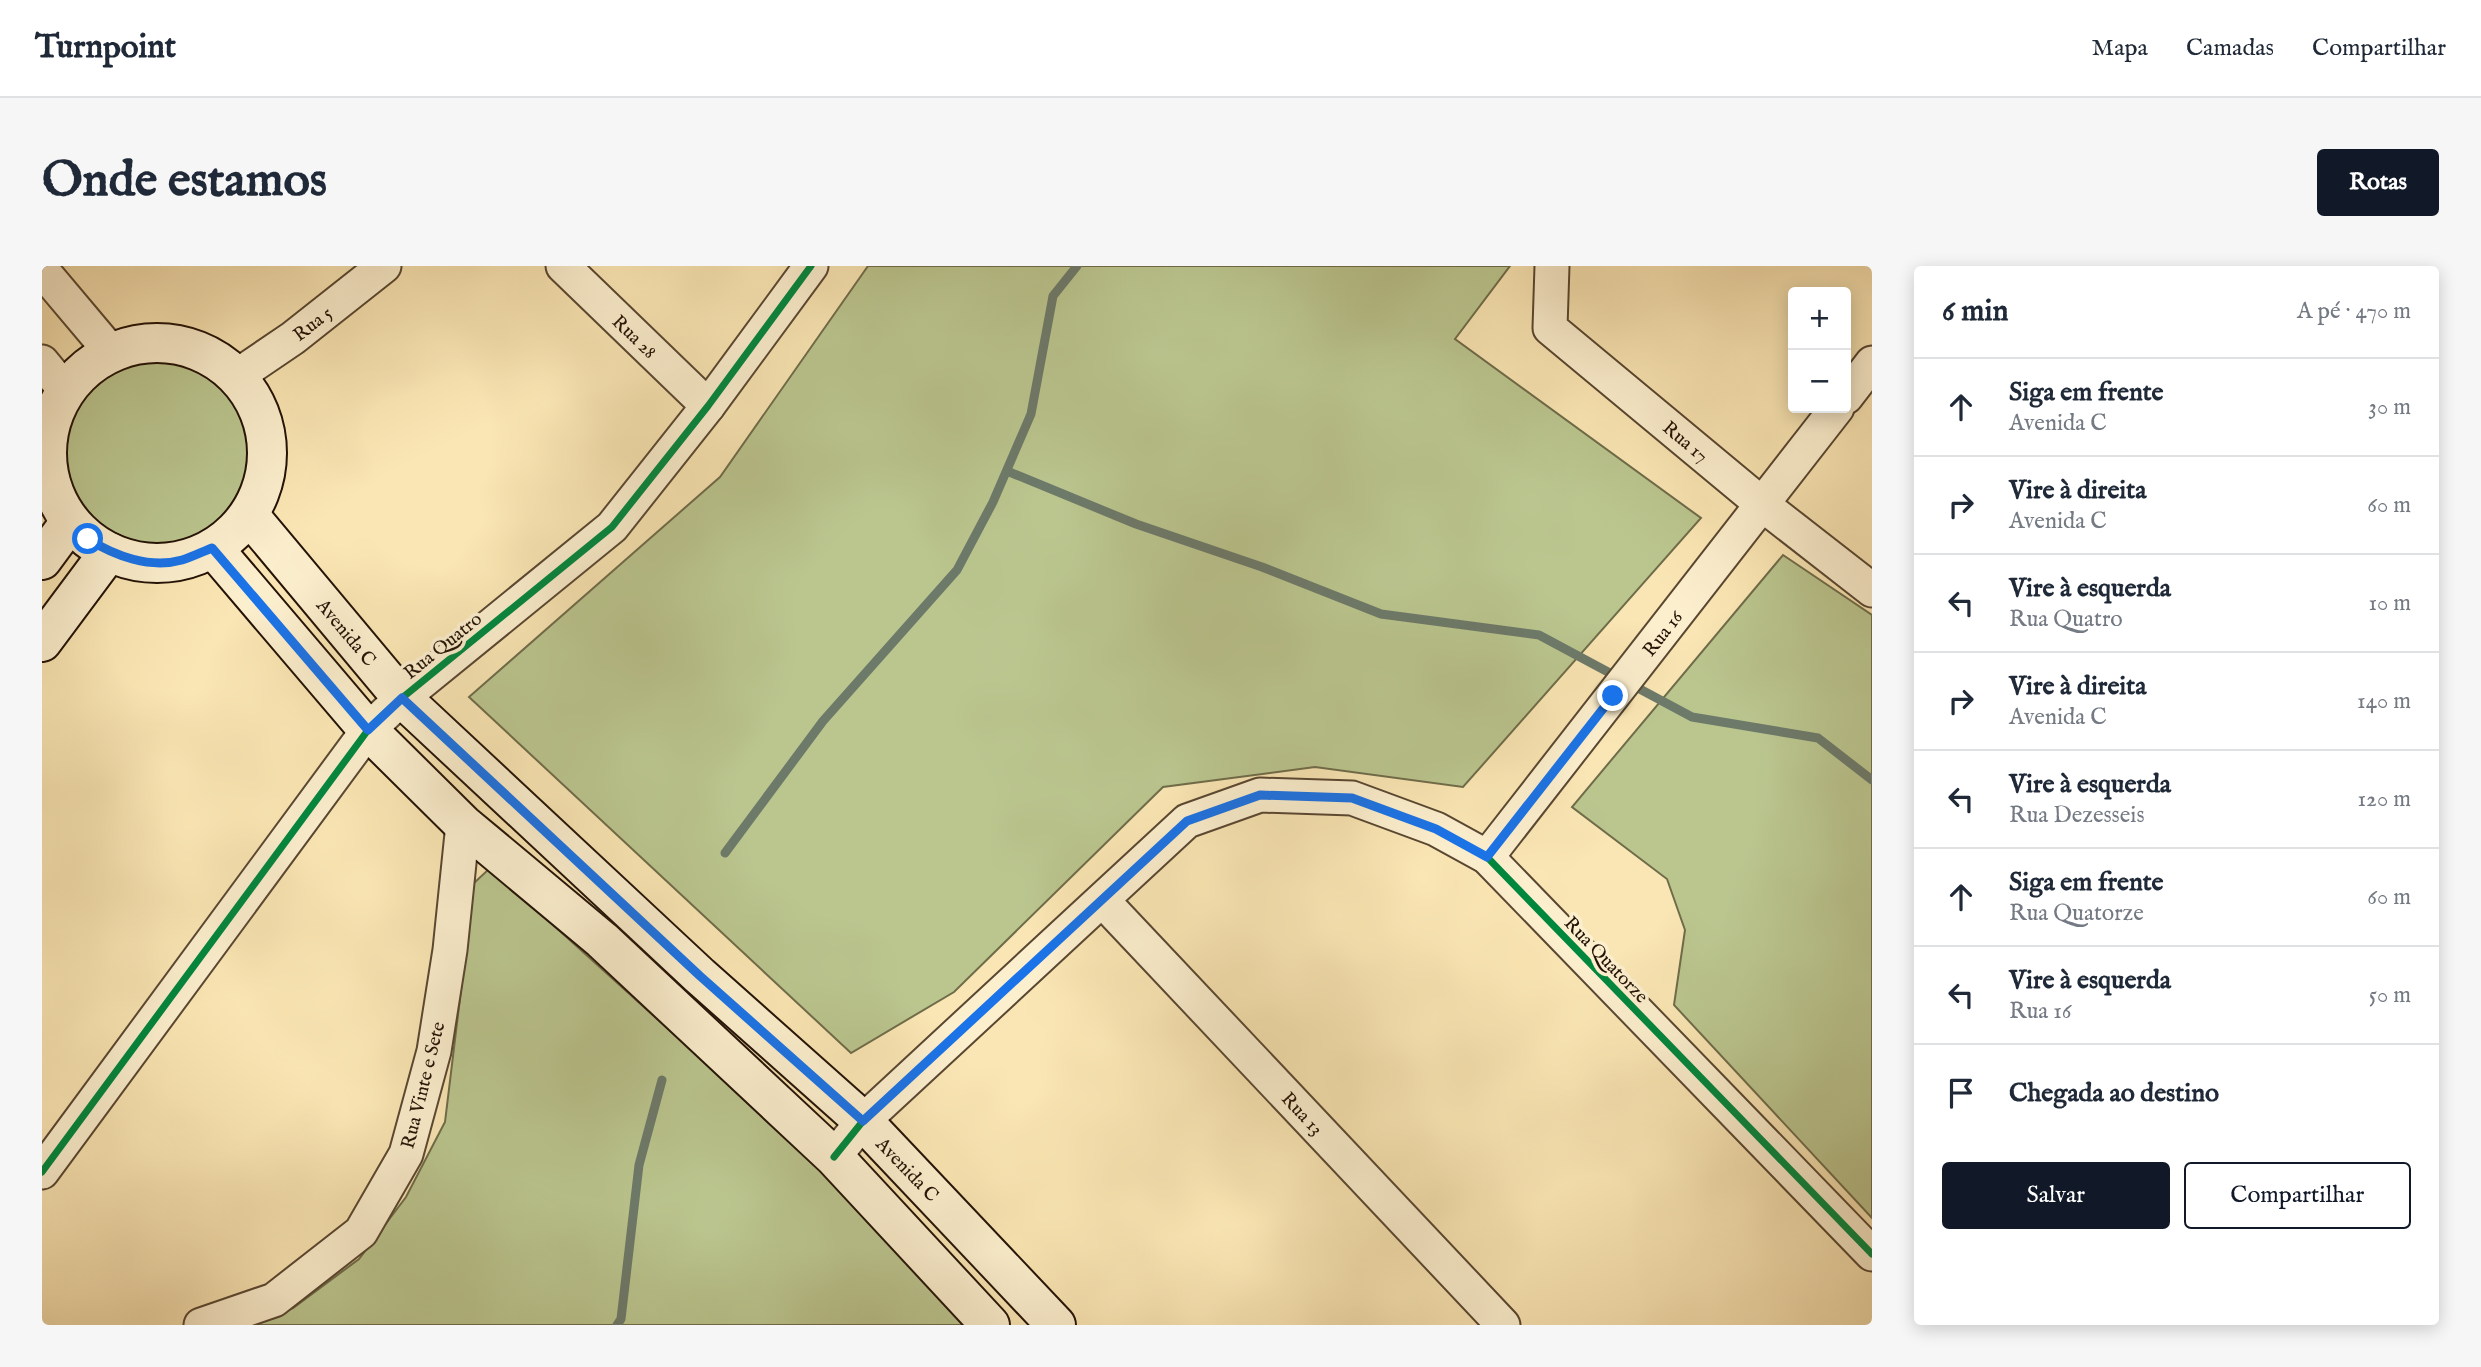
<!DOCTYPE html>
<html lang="pt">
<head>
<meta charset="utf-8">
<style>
	body { margin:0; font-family:"IM FELL English",serif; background:#f6f6f7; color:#1f2937 }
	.controls { position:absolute; right:21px; top:21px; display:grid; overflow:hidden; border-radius:7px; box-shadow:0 4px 18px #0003 }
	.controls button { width:63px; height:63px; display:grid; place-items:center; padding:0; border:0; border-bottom:2px solid #e0e1e3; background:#fff; color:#1f2937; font:35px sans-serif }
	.stop { position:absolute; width:21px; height:21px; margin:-16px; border:5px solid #1a73e8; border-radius:50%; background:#fff }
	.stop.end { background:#1a73e8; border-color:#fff; box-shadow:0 2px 7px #0008 }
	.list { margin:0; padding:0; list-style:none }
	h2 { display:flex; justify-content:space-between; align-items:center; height:91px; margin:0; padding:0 28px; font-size:30px }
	h2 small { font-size:23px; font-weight:400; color:#747a83 }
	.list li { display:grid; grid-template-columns:46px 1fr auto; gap:21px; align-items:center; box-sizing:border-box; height:98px; padding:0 28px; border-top:2px solid #e0e1e3 }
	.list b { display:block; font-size:26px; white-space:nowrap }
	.list p { margin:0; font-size:23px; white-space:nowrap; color:#747a83 }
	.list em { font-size:23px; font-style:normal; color:#747a83 }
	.actions { display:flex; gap:14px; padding:21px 28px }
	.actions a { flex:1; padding:16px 0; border:2px solid #111827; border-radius:7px; text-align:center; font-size:24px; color:#111827 }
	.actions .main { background:#111827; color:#fff }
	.icon { flex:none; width:38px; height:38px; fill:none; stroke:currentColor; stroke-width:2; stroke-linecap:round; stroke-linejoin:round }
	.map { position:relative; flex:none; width:1830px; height:1059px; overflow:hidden; border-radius:7px }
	header { display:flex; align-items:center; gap:42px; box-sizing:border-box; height:98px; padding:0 35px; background:#fff; border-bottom:2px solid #e0e1e3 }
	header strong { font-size:33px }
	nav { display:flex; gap:38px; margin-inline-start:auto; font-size:24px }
	.intro { display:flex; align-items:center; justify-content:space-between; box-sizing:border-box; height:168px; padding:0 42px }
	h1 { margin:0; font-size:49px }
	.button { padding:18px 32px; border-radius:7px; background:#111827; color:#fff; font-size:24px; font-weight:700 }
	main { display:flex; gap:42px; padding:0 42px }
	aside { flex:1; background:#fff; border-radius:7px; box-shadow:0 4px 18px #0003 }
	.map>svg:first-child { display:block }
	.green { fill:#bbc68f; stroke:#6f6c4a; stroke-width:2 }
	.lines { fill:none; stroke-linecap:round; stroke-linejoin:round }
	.stream { stroke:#6d7a6a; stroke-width:9 }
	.street-casing { stroke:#594732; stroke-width:37 }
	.secondary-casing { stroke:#231206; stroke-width:42 }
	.street { stroke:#fcefce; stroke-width:33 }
	.secondary { stroke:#fcefce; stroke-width:38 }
	.cycleway-casing { stroke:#fcefce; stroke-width:11 }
	.cycleway { stroke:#00873e; stroke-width:7 }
	.route { stroke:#1a73e8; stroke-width:9 }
	.labels { text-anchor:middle; stroke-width:7; stroke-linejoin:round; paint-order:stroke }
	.street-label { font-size:19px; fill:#231206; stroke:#fcefce }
</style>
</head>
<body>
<header>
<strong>Turnpoint</strong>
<nav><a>Mapa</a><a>Camadas</a><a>Compartilhar</a></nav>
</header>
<div class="intro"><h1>Onde estamos</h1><a class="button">Rotas</a></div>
<main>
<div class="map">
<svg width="1830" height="1059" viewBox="0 0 1830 1059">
	<rect width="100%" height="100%" fill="#fae6b4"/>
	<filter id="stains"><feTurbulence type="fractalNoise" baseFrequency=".00286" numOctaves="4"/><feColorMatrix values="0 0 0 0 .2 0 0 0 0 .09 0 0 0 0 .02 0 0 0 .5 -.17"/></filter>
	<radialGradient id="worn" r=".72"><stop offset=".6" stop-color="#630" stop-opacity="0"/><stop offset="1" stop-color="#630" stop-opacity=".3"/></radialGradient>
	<g class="green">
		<polygon points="826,0 1468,0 1413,73 1659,252 1421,521 1273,501 1121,521 912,726 809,787 427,431 678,211"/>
		<circle cx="113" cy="188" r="96"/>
		<polygon points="1741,289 1830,349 1830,952 1632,739 1643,664 1625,613 1530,541"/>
		<polygon points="448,602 779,901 924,1059 205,1059 251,1042 317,993 364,931 403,856 432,617"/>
	</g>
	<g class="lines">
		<g class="stream">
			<polyline points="965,205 1094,258 1220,301 1339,348 1497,369 1650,451 1776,472 1830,514"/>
			<polyline points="683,587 781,455 915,304 951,236 989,148 1011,30 1035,0"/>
			<polyline points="575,1059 579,1053 597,899 620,814"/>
		</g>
		<g class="street-casing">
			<g id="street">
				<polyline points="521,0 666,140"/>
				<polyline points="1510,0 1508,62 1721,239 1830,324"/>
				<polyline points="0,4 69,86"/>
				<polyline points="0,96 23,124"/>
				<polyline points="195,110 251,72 342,0"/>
				<polyline points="1804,131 1830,97"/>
				<polyline points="1445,591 1795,142"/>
				<polyline points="1061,635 1461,1059"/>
				<polyline points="792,891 821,855 1145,555 1218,529 1310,532 1394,563 1445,591 1830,988"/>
				<polyline points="0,906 326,464 360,432 570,261 666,140 769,0"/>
				<polyline points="159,1059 232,1034 319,966 364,888 392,785 408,684 421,558"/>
			</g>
		</g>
		<g class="secondary-casing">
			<g id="secondary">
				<circle cx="115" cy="187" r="110"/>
				<polyline points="207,249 360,432 658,710 821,855 1014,1059"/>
				<polyline points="171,282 326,464 421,558 560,674 792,891 948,1059"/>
				<polyline points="0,294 28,256"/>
				<polyline points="0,376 67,286"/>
			</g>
		</g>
		<use href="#street" class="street"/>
		<use href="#secondary" class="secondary"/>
		<g class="cycleway-casing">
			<g id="cycleway">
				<polyline points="792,891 821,855 1145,555 1218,529 1310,532 1394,563 1445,591 1830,988"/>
				<polyline points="0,906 326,464 360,432 570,261 666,140 769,0"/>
			</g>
		</g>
		<use href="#cycleway" class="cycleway"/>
	</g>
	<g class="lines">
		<path class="route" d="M46,273c27,17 62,30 94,21 10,-3 20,-8 30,-12l156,182 34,-32 298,278 163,145 324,-300 73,-26 92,3 84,31 51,28 126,-161"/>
	</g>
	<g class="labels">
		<g class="street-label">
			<text transform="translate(270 57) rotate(-38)" y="7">Rua 5</text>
			<text transform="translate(593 70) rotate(44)" y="7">Rua 28</text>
			<text transform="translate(1644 175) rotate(40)" y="7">Rua 17</text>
			<text transform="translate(305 366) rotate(50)" y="7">Avenida C</text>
			<text transform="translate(1620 367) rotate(-52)" y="7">Rua 16</text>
			<text transform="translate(400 379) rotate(-39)" y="7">Rua Quatro</text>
			<text transform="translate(1565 693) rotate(46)" y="7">Rua Quatorze</text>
			<text transform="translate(380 819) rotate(-76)" y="7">Rua Vinte e Sete</text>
			<text transform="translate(1261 847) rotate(47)" y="7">Rua 13</text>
			<text transform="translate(866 903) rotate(46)" y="7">Avenida C</text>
		</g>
	</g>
	<rect width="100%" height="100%" filter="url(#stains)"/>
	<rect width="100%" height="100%" fill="url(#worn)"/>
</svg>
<div class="controls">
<button>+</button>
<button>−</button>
</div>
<div class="stop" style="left:46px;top:273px"></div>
<div class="stop end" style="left:1571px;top:430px"></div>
</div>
<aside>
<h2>6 min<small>A pé · 470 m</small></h2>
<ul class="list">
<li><svg class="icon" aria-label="ahead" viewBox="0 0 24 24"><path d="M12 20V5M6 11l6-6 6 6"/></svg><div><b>Siga em frente</b><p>Avenida C</p></div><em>30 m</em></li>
<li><svg class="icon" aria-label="right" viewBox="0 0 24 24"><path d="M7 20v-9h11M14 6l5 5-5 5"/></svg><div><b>Vire à direita</b><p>Avenida C</p></div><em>60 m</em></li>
<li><svg class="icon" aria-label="left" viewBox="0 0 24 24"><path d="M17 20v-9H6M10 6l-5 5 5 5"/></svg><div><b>Vire à esquerda</b><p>Rua Quatro</p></div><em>10 m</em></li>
<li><svg class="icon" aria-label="right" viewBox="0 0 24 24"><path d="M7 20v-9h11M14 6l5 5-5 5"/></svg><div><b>Vire à direita</b><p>Avenida C</p></div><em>140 m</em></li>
<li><svg class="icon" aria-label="left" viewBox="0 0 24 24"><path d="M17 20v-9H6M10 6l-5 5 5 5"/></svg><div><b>Vire à esquerda</b><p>Rua Dezesseis</p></div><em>120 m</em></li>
<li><svg class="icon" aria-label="ahead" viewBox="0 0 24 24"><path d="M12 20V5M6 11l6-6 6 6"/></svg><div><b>Siga em frente</b><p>Rua Quatorze</p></div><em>60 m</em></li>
<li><svg class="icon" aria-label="left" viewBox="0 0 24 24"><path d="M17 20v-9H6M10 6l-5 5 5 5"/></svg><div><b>Vire à esquerda</b><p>Rua 16</p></div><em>50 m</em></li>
<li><svg class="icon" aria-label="arrive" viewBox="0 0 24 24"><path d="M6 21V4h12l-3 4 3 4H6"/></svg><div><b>Chegada ao destino</b></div></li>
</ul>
<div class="actions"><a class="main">Salvar</a><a>Compartilhar</a></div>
</aside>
</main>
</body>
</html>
